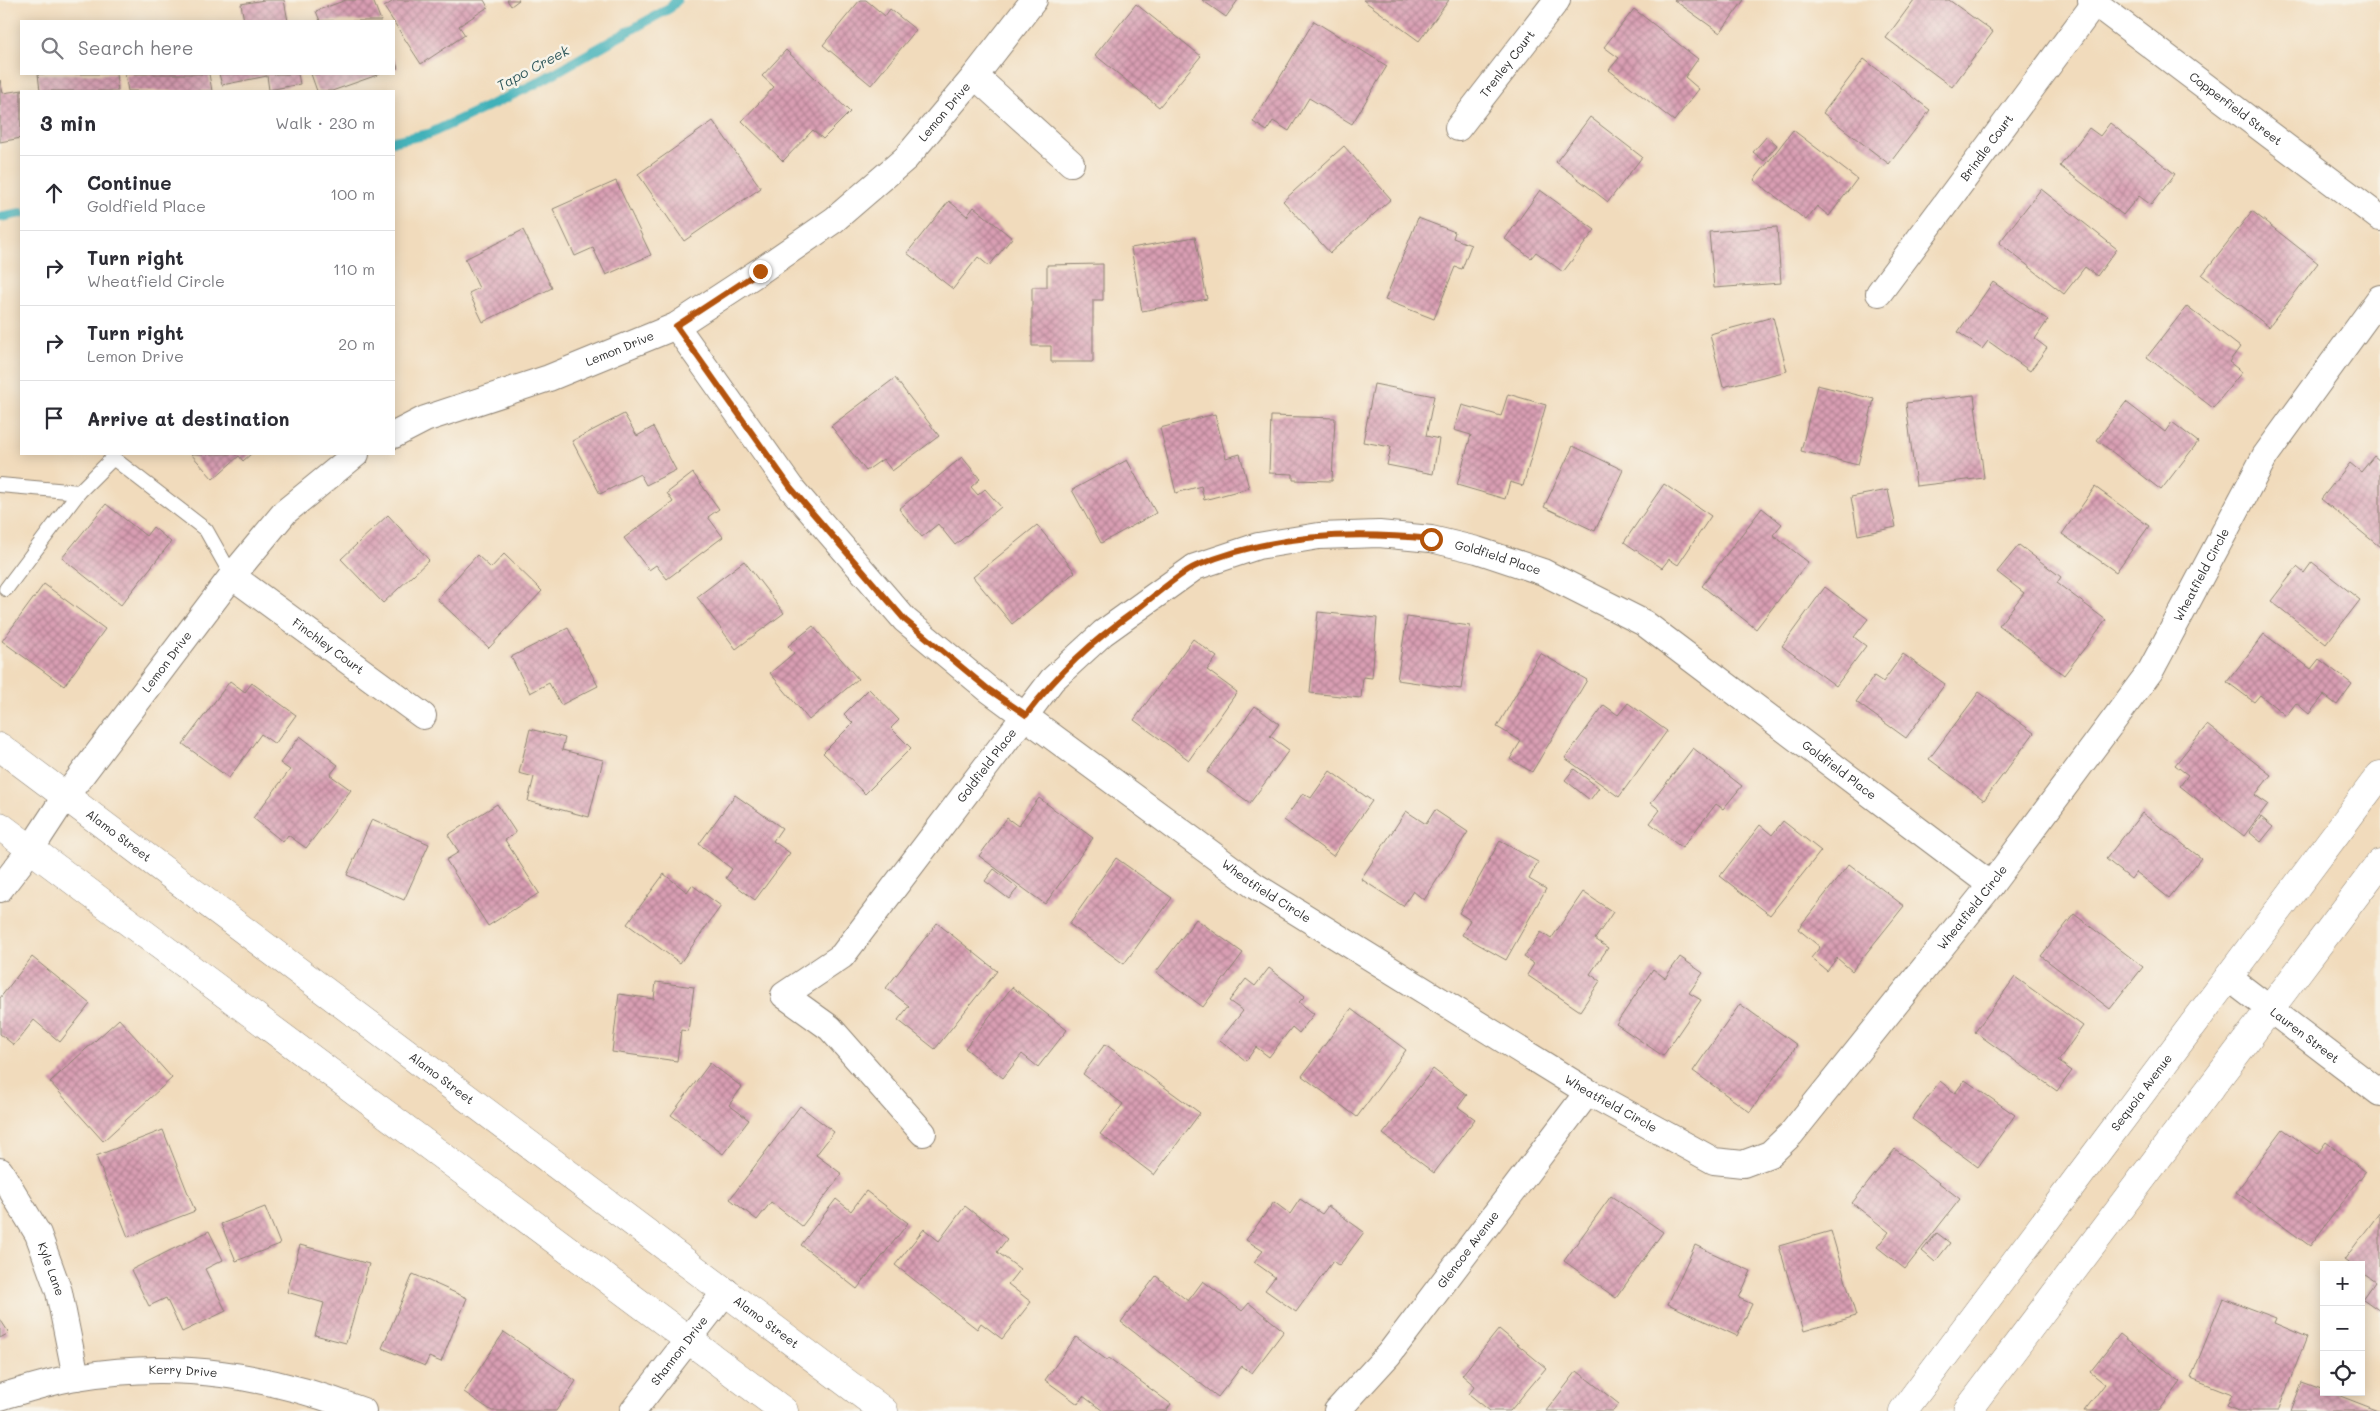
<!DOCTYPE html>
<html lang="en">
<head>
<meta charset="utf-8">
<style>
	body { margin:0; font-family:Mali,sans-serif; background:#f2f2f3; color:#2b2b33 }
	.controls { position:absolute; right:15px; bottom:15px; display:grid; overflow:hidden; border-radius:0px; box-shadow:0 2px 12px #0003 }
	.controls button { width:45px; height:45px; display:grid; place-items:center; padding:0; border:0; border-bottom:1px solid #e1e1e2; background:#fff; color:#2b2b33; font:25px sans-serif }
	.stop { position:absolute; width:15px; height:15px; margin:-11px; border:4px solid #b45309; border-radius:50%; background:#fff }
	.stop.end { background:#b45309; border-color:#fff; box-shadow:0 1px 5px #0008 }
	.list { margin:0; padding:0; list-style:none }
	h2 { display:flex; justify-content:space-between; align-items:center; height:65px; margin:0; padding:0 20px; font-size:21px }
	h2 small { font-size:16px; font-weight:400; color:#7c7c81 }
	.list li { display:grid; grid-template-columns:32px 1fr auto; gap:15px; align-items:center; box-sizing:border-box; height:75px; padding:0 20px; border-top:1px solid #e1e1e2 }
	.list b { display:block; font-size:19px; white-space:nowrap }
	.list p { margin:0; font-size:16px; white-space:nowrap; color:#7c7c81 }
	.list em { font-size:16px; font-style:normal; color:#7c7c81 }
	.icon { flex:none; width:28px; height:28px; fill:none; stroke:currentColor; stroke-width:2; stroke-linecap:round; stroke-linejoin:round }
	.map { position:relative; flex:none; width:2380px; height:1411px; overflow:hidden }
	.search { position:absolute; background:#fff; box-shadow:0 2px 12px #0003; left:20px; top:20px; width:375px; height:55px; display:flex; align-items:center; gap:12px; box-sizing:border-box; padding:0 18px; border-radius:0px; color:#7c7c81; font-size:19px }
	.panel { position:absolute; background:#fff; box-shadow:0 2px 12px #0003; left:20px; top:90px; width:375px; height:365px; border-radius:0px }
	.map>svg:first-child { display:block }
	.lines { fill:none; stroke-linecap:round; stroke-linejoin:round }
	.stream { stroke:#40b1b9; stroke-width:10 }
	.building { fill:url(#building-cross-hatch) }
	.lane-casing { stroke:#8e8374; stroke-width:16 }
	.street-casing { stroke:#8e8374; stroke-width:28 }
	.secondary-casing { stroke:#8e8374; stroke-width:29 }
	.lane { stroke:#fff; stroke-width:14 }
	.street { stroke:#fff; stroke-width:26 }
	.secondary { stroke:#fff; stroke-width:28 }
	.route { stroke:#b45309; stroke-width:6 }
	.labels { text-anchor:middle; stroke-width:5; stroke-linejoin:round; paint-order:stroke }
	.street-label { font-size:12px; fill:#2b2b2b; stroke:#f7f3e8 }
	.water-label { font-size:14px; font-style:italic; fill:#325a5d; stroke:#f7f3e8 }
</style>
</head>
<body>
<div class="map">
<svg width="2380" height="1411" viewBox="0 0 2380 1411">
	<defs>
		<pattern id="building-cross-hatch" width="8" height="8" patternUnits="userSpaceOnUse" patternTransform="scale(1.25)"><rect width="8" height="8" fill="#d99eb3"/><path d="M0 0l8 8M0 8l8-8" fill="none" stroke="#b08192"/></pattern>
	</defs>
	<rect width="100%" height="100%" fill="#f7f3e8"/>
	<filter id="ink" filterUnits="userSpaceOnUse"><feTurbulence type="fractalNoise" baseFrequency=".02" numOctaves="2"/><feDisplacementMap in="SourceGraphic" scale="10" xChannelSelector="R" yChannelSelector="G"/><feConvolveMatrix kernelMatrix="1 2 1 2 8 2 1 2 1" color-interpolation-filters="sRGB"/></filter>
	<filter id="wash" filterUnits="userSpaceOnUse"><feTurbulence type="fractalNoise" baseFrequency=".0096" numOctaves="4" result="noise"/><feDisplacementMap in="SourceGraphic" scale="20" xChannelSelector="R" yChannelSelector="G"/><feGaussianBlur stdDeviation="1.12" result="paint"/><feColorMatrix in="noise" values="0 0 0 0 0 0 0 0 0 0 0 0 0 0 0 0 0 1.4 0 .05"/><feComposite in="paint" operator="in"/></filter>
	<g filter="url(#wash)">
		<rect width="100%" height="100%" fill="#f1dbbc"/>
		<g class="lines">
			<g class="stream">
				<polyline points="394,141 429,134 533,85 670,8 677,0"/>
				<polyline points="0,217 21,213"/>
			</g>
		</g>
		<g id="blocks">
			<g class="building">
				<polygon points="264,0 284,0 288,21 244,21 241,4"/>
				<polygon points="346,0 373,0 381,21 320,21 316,11"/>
				<polygon points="395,0 484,0 488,7 459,26 465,35 421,64 384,7"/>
				<polygon points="507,0 519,0 511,6"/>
				<polygon points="860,0 866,0 885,16 890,9 916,30 871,85 823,45"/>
				<polygon points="1202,0 1238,0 1226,17"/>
				<polygon points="1363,0 1449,0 1419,41"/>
				<polygon points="1674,0 1744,0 1720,33"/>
				<polygon points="1914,0 1949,0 1993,32 1952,87 1886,38"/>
				<polygon points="1136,4 1201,56 1159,107 1095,55"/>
				<polygon points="1634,9 1698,59 1685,77 1699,89 1674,121 1609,70 1619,58 1604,47"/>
				<polygon points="1314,21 1387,66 1352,124 1309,98 1289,131 1273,121 1267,131 1253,122"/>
				<polygon points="786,50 850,112 823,139 813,130 783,161 742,121 774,87 762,76"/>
				<polygon points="394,57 398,68 394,69"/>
				<polygon points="1864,59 1930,110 1889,164 1823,113"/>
				<polygon points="38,74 116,74 118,91 40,91"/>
				<polygon points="125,74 209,74 212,91 128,91"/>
				<polygon points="219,74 298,74 300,84 269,90 267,76 222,85"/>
				<polygon points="311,74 380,74 332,91 317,91"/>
				<polygon points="0,80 3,93 29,89 30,91 21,91 21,138 0,142"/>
				<polygon points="1590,117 1642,157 1608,202 1556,162"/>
				<polygon points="713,121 761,188 684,241 638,174"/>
				<polygon points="2110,123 2175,174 2151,205 2139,196 2123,215 2060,166 2089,128 2100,136"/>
				<polygon points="1793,130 1857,179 1829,216 1817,206 1806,220 1754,180"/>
				<polygon points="1767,136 1777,145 1764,161 1753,152"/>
				<polygon points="1344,146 1391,199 1330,253 1283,201"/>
				<polygon points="616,181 651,255 606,275 593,248 575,256 553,209"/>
				<polygon points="2041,189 2117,249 2097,276 2085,267 2064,294 1999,243"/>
				<polygon points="1540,190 1595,230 1563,272 1536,252 1531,258 1505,239"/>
				<polygon points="949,201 967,216 974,207 1012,238 989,266 978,257 953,289 907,253"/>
				<polygon points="2252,211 2318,263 2269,327 2202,275"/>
				<polygon points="1418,218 1455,232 1453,238 1471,245 1462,269 1455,267 1434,319 1385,300"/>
				<polygon points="1777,227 1781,283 1714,288 1709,232"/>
				<polygon points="523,230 552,288 483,322 469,293 479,288 465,259"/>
				<polygon points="1195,237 1207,299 1142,311 1131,248"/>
				<polygon points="1103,264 1103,300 1093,300 1093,362 1051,362 1051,346 1032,346 1032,287 1047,287 1047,265"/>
				<polygon points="1993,282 2048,320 2035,339 2047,348 2030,371 1988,341 1982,349 1958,332"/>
				<polygon points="2187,306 2240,347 2229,362 2242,372 2213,408 2147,357"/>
				<polygon points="1773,317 1787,371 1723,387 1710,334"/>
				<polygon points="895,378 939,436 892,471 883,459 866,471 831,426"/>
				<polygon points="1374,384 1434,396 1426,436 1439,439 1433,474 1387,465 1391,447 1363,442"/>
				<polygon points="1817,385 1874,399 1858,465 1801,451"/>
				<polygon points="1508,394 1546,405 1523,486 1510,482 1505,499 1457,485 1471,435 1454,430 1462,405 1501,416"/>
				<polygon points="1974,395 1984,478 1916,486 1906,403"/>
				<polygon points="2126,402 2165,432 2172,422 2198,442 2161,490 2097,440"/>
				<polygon points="624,414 637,436 653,427 676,470 646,485 640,474 600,494 572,441"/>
				<polygon points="1215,414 1226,458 1240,454 1249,488 1204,500 1201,486 1176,493 1160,428"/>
				<polygon points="1271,416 1335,418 1332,481 1293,480 1293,474 1269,473"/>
				<polygon points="1573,446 1623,470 1595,531 1544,507"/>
				<polygon points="191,454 251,454 243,461 239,456 213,479"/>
				<polygon points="2374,456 2380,461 2380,547 2321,499 2350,463 2361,472"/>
				<polygon points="962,457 980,479 971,487 978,495 985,489 1001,507 955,545 938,524 922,537 899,509"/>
				<polygon points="1127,460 1156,513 1101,543 1072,490"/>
				<polygon points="693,473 719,509 708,517 723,537 667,579 656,565 649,570 624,538 673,502 667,493"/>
				<polygon points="1664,484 1711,516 1678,565 1669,559 1662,568 1624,542"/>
				<polygon points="2095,487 2149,526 2116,572 2062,534"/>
				<polygon points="1888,490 1896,527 1858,535 1851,497"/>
				<polygon points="106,504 146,536 153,527 171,542 121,605 62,558"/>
				<polygon points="1762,508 1782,524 1773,535 1808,562 1756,629 1702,586"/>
				<polygon points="388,515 429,560 383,603 341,559"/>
				<polygon points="1037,525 1075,572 1012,624 973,577"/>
				<polygon points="2019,545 2061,577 2057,583 2106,620 2064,675 1999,625 2024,593 1997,572"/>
				<polygon points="504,554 542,591 489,648 437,599 477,555 491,568"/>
				<polygon points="744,561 784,613 736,649 697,597"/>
				<polygon points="2312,562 2360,600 2326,644 2271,601 2297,567 2304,573"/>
				<polygon points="44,584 105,629 64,686 2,641"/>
				<polygon points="1825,587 1868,619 1854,637 1866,646 1836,686 1782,646"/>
				<polygon points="1318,612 1377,618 1372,678 1363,677 1361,698 1310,693"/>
				<polygon points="1407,617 1470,626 1461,689 1397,680"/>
				<polygon points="813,626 858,679 809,720 770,673 794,653 788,646"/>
				<polygon points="568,628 598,686 561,705 549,683 530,693 511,657"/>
				<polygon points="2264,634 2311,669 2319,659 2352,684 2337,705 2324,695 2309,714 2296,703 2286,716 2260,695 2254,702 2227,682"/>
				<polygon points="1193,639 1217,657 1207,670 1237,692 1189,760 1134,720"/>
				<polygon points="1540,653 1587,680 1532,772 1510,759 1521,741 1497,727"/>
				<polygon points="1903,654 1945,684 1906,738 1856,702 1874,676 1883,682"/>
				<polygon points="230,681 245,692 252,683 296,715 275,744 261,734 229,778 183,744"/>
				<polygon points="869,689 899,720 891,728 911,748 865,794 823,753 853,723 844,714"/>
				<polygon points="1979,692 2034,733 1984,800 1929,759"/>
				<polygon points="1628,703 1667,731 1619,797 1565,758 1604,705 1618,715"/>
				<polygon points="1255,706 1279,724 1270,736 1289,750 1250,803 1207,772"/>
				<polygon points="2207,725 2271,775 2255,795 2268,804 2244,836 2180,786 2188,775 2175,765"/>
				<polygon points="530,729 565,738 562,750 603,760 589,817 528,801 534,777 519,773"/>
				<polygon points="300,736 338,765 330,775 351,790 306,848 288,835 283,842 253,818 290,770 280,763"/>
				<polygon points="1693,748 1742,786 1723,809 1716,804 1682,848 1650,823 1660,810 1651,803"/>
				<polygon points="1574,769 1599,788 1590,800 1565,780"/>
				<polygon points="1330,771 1372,801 1333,856 1284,820 1303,793 1311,798"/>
				<polygon points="735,795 782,828 773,841 790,853 755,900 726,878 732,869 699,844"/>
				<polygon points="1039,798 1093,838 1045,904 979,856 1007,818 1018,826"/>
				<polygon points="497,804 516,833 505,840 539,893 488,926 446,860 459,852 448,835"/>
				<polygon points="1435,810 1468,832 1424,900 1413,891 1403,906 1361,879 1406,811 1426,824"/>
				<polygon points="2142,813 2201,858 2169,898 2136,872 2131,879 2106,859"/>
				<polygon points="2261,817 2273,827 2261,842 2249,832"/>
				<polygon points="372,819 429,844 404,900 347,875"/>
				<polygon points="1783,821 1821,851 1770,915 1720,876 1760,825 1772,835"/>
				<polygon points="1500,841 1538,862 1529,879 1546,889 1506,960 1462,935 1470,920 1459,913"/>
				<polygon points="1116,858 1172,898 1124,964 1069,924"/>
				<polygon points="1849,864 1904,906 1852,971 1837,958 1827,971 1811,958 1820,947 1798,929"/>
				<polygon points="994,869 1018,888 1009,899 985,881"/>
				<polygon points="664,874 687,892 692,885 721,906 680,963 627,924"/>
				<polygon points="1583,892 1613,912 1595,939 1608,948 1590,974 1600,981 1580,1011 1527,975 1534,964 1524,957 1541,932 1551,939"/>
				<polygon points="2074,914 2143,967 2110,1009 2041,956"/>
				<polygon points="1196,919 1243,953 1203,1007 1156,972"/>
				<polygon points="937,923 997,971 935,1049 898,1020 909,1006 886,988"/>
				<polygon points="32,957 90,1004 60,1042 34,1020 14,1045 0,1034 0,998"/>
				<polygon points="1680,957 1703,973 1689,993 1701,1000 1663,1056 1616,1024 1653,969 1665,978"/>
				<polygon points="1269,968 1305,996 1299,1002 1314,1014 1299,1033 1292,1027 1269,1057 1256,1047 1246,1061 1220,1040 1243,1011 1229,1001 1246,979 1255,986"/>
				<polygon points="2015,977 2083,1026 2058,1061 2072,1071 2057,1091 1975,1032"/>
				<polygon points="656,982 694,987 688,1031 681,1030 677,1061 612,1052 619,994 654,999"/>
				<polygon points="1012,987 1067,1030 1038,1067 1022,1054 1003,1078 965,1048"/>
				<polygon points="1740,1004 1797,1045 1750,1112 1693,1071"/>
				<polygon points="1351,1009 1406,1050 1357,1117 1302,1076"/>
				<polygon points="119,1019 172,1078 103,1141 50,1082"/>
				<polygon points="1105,1044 1200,1113 1154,1175 1100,1134 1123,1104 1083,1074"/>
				<polygon points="710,1063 742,1087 729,1105 749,1120 723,1154 671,1115"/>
				<polygon points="1433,1069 1467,1095 1458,1107 1475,1119 1434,1173 1383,1134"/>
				<polygon points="1965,1080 2015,1115 1978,1167 1912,1119 1940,1081 1955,1093"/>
				<polygon points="800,1106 834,1132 816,1155 842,1174 802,1226 771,1202 757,1220 730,1199"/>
				<polygon points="2283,1129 2317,1154 2326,1142 2365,1172 2310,1246 2236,1192"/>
				<polygon points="163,1130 195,1211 128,1237 96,1156"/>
				<polygon points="1895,1149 1960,1199 1905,1269 1877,1247 1889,1232 1852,1203"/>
				<polygon points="866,1191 908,1223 857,1289 801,1245 836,1199 851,1211"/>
				<polygon points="1611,1196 1663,1232 1616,1298 1564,1261"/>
				<polygon points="1300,1199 1322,1214 1328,1206 1364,1232 1339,1266 1333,1261 1296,1312 1265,1290 1275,1277 1254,1262 1263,1251 1246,1240 1274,1202 1290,1214"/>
				<polygon points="965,1206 1007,1239 997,1252 1020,1269 1008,1284 1031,1302 1002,1339 981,1323 977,1329 895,1265 924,1229 939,1241"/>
				<polygon points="265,1207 280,1244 236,1261 221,1224"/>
				<polygon points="2380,1212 2380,1311 2363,1299 2375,1282 2361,1272 2361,1265 2351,1265 2344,1260"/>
				<polygon points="209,1231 223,1260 205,1269 226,1311 182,1332 166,1298 149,1306 131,1270"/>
				<polygon points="1831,1231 1856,1316 1804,1331 1779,1246"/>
				<polygon points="1937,1233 1950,1243 1935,1262 1922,1251"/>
				<polygon points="300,1245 369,1264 346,1343 315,1335 324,1303 287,1292"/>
				<polygon points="1695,1245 1751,1271 1739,1298 1752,1304 1737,1336 1668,1304"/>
				<polygon points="413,1274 467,1298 441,1362 429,1357 425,1366 382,1348"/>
				<polygon points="1156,1276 1188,1301 1203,1281 1242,1311 1249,1303 1284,1331 1252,1373 1242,1366 1218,1397 1121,1322"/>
				<polygon points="2223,1298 2276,1318 2274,1323 2307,1337 2278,1411 2239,1411 2227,1406 2232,1394 2191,1378"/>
				<polygon points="0,1319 9,1333 0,1338"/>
				<polygon points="1499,1329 1546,1368 1510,1411 1490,1411 1469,1394 1475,1386 1462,1375"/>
				<polygon points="504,1332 576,1381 556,1411 492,1411 464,1392"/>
				<polygon points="2120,1334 2181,1382 2159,1411 2084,1411 2105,1384 2090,1372"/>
				<polygon points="1076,1337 1108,1361 1109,1358 1171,1404 1166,1411 1103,1411 1083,1396 1078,1404 1045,1380"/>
				<polygon points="1577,1371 1619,1404 1613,1411 1546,1411"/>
				<polygon points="2302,1382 2324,1390 2324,1392 2330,1392 2379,1411 2291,1411"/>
			</g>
		</g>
	</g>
	<g filter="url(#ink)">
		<use href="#blocks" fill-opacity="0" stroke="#8e8374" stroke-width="1"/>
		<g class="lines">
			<g class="lane-casing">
				<g id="lane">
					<polyline points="0,485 79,492 113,458 206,530 232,576"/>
					<polyline points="6,589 79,492"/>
				</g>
			</g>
			<g class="street-casing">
				<g id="street">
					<path id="s1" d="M2091,0l289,218"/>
					<polyline points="975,76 1071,163"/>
					<path id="s2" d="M1458,128l99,-128"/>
					<path id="s3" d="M1879,293l216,-290"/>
					<path id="s4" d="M676,326l115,162 114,132 83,69 267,197 333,206 126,69 29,3 27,-10 21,-20 200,-249 160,-215 114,-214 115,-158"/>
					<path id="s5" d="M394,435l31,-16 124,-41 127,-52 84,-55 74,-51 72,-62 69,-82 59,-76"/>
					<path id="s6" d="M232,576l191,140"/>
					<path id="s7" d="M0,889l31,-40 34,-52 167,-221 53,-64 71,-58"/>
					<path id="s8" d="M2229,978l151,115"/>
					<path id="s9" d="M923,1133l-93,-105 -46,-33 58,-39 210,-276 51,-47 92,-66 63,-21 61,-10 60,-2 52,5 46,11 66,22 101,51 347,262"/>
					<path id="s10" d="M0,1171l38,63 21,58 17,85"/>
					<path id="s11" d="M0,1397c25,-7 51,-16 77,-20 100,-17 192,-2 286,34"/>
					<path id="s12" d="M633,1411l93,-120"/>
					<path id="s13" d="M1337,1411l52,-57 199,-262"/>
				</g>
			</g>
			<g class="secondary-casing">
				<g id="secondary">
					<path id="s14" d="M0,747l884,664"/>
					<polyline points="0,826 784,1411"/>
					<path id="s15" d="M1903,1411l477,-636"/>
					<polyline points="1967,1411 2380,863"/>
				</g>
			</g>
			<use href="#lane" class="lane"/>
			<use href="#street" class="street"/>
			<use href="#secondary" class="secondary"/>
		</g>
	</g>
	<g class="lines" filter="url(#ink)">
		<path class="route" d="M760,271l-84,55 115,162 114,132 83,69 38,26c33,-43 65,-73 109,-104 17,-13 43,-37 61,-45 76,-32 154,-35 235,-27"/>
	</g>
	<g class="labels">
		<g class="street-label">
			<text dy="4" stroke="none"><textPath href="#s2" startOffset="81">Trenley Court</textPath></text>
			<text dy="4" stroke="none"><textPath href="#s1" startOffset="181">Copperfield Street</textPath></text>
			<text dy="4" stroke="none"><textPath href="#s5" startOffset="648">Lemon Drive</textPath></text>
			<text dy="4" stroke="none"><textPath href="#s3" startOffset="181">Brindle Court</textPath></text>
			<text dy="4" stroke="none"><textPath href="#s5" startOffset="242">Lemon Drive</textPath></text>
			<text dy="4" stroke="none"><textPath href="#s9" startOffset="1106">Goldfield Place</textPath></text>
			<text dy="4" stroke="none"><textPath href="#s4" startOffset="2130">Wheatfield Circle</textPath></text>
			<text dy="4" stroke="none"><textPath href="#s6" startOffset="119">Finchley Court</textPath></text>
			<text dy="4" stroke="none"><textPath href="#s7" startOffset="282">Lemon Drive</textPath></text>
			<text dy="4" stroke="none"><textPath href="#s9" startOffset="506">Goldfield Place</textPath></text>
			<text dy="4" stroke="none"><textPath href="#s9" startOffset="1511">Goldfield Place</textPath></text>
			<text dy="4" stroke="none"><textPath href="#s14" startOffset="148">Alamo Street</textPath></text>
			<text dy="4" stroke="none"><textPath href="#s4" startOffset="825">Wheatfield Circle</textPath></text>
			<text dy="4" stroke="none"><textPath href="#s4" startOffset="1725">Wheatfield Circle</textPath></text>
			<text dy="4" stroke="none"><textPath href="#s8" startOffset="95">Lauren Street</textPath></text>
			<text dy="4" stroke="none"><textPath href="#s14" startOffset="552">Alamo Street</textPath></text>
			<text dy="4" stroke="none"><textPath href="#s15" startOffset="398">Sequoia Avenue</textPath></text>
			<text dy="4" stroke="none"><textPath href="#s4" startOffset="1230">Wheatfield Circle</textPath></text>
			<text dy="4" stroke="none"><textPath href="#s13" startOffset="208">Glencoe Avenue</textPath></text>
			<text dy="4" stroke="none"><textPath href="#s10" startOffset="111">Kyle Lane</textPath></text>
			<text dy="4" stroke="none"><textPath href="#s14" startOffset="958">Alamo Street</textPath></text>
			<text dy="4" stroke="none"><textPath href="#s12" startOffset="76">Shannon Drive</textPath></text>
			<text dy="4" stroke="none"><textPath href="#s11" startOffset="186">Kerry Drive</textPath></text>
		</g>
		<g class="water-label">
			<text transform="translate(533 68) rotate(-28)" y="5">Tapo Creek</text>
		</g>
	</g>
</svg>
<div class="controls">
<button>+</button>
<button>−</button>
<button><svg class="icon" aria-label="locate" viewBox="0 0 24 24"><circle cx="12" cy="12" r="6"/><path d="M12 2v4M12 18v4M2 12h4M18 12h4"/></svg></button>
</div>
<div class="stop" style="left:1431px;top:539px"></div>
<div class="stop end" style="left:760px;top:271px"></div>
<div class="search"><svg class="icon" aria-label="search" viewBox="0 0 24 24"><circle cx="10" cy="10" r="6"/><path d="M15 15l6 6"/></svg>Search here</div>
<section class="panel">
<h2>3 min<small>Walk · 230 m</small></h2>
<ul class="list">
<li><svg class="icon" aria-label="ahead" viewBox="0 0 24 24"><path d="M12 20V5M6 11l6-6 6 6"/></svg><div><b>Continue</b><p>Goldfield Place</p></div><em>100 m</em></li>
<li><svg class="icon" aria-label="right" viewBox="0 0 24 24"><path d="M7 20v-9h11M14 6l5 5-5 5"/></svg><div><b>Turn right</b><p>Wheatfield Circle</p></div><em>110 m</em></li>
<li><svg class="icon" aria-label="right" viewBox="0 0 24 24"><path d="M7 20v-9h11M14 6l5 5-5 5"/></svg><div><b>Turn right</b><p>Lemon Drive</p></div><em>20 m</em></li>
<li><svg class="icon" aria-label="arrive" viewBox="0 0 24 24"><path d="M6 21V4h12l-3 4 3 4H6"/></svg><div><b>Arrive at destination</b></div></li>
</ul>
</section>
</div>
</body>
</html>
